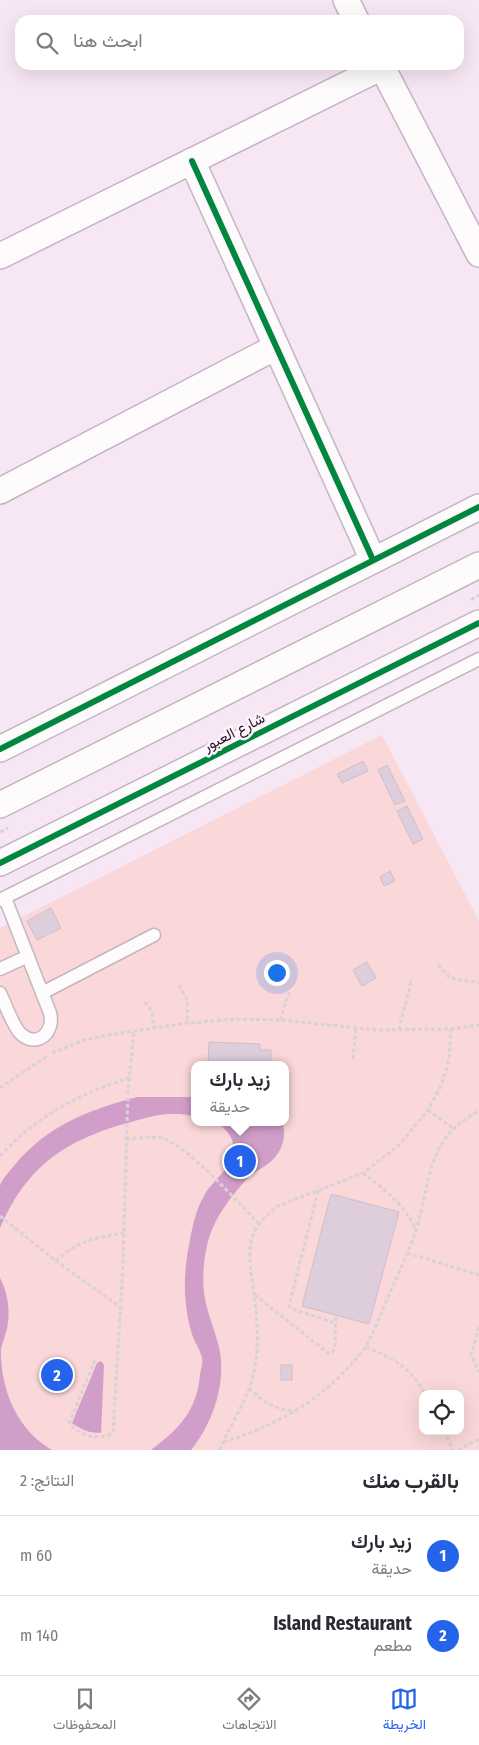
<!DOCTYPE html>
<html lang="ar">
<head>
<meta charset="utf-8">
<style>
	body { margin:0; font-family:"Fira Sans Condensed",Vazirmatn,sans-serif; background:#f2f2f3; color:#2b2b33; direction:rtl }
	.controls { position:absolute; right:15px; bottom:15px; display:grid; overflow:hidden; border-radius:10px; box-shadow:0 5px 20px #0002 }
	.controls button { width:45px; height:45px; display:grid; place-items:center; padding:0; border:0; border-bottom:1px solid #e1e1e2; background:#fff; color:#2b2b33; font:25px sans-serif }
	.you { position:absolute; left:276px; top:972px; width:18px; height:18px; margin:-12px; border:4px solid #fff; border-radius:50%; background:#1a73e8; box-shadow:0 0 0 8px #1a73e833 }
	.badge { display:grid; place-items:center; width:32px; height:32px; border-radius:50%; background:#2563eb; color:#fff; font-size:16px; font-weight:700 }
	.pin { position:absolute; translate:-50% -50%; border:2px solid #fff; box-shadow:0 1px 5px #0006 }
	.popup { position:absolute; left:191px; top:1061px; width:98px; height:65px; box-sizing:border-box; display:grid; place-content:center; border-radius:10px; background:#fff; filter:drop-shadow(0 1px 4px #0005); font-size:16px; white-space:nowrap; color:#7c7c81 }
	.popup b { font-size:19px; color:#2b2b33 }
	.popup::after { content:''; position:absolute; left:50%; top:100%; margin-left:-10px; border:10px solid transparent; border-top-color:#fff }
	.list { margin:0; padding:0; list-style:none }
	h2 { display:flex; justify-content:space-between; align-items:center; height:65px; margin:0; padding:0 20px; font-size:21px }
	h2 small { font-size:16px; font-weight:400; color:#7c7c81 }
	.list li { display:grid; grid-template-columns:32px 1fr auto; gap:15px; align-items:center; box-sizing:border-box; height:80px; padding:0 20px; border-top:1px solid #e1e1e2 }
	.list b { display:block; font-size:19px; white-space:nowrap }
	.list p { margin:0; font-size:16px; white-space:nowrap; color:#7c7c81 }
	.list em { font-size:16px; font-style:normal; color:#7c7c81 }
	.icon { flex:none; width:28px; height:28px; fill:none; stroke:currentColor; stroke-width:2; stroke-linecap:round; stroke-linejoin:round }
	.map { position:relative; flex:none; width:479px; height:1450px; overflow:hidden; direction:ltr }
	.search { position:absolute; background:#fff; box-shadow:0 5px 20px #0002; left:15px; right:15px; top:15px; height:55px; display:flex; align-items:center; gap:12px; box-sizing:border-box; padding:0 18px; border-radius:15px; color:#7c7c81; font-size:19px }
	.sheet { height:225px; background:#fff }
	nav { display:flex; justify-content:space-around; align-items:center; box-sizing:border-box; height:70px; border-top:1px solid #e1e1e2; background:#fff; font-size:14px; color:#7c7c81 }
	nav a { display:grid; justify-items:center; gap:2px }
	nav .on { color:#2563eb }
	.map>svg:first-child { display:block }
	.green { fill:#fad7d8; fill-rule:evenodd }
	.water { fill:#d09ec9 }
	.building { fill:#decedc; stroke:#cebecc }
	.lines { fill:none; stroke-linecap:round; stroke-linejoin:round }
	.service-casing { stroke:#c5b4c2; stroke-width:15 }
	.minor-casing { stroke:#c5b4c2; stroke-width:28 }
	.path { stroke:#d8d2d6; stroke-width:3; stroke-dasharray:4 2.5; stroke-linecap:butt }
	.service { stroke:#fefbfd; stroke-width:12 }
	.minor { stroke:#fefbfd; stroke-width:25 }
	.cycleway-casing { stroke:#fef4fc; stroke-width:9 }
	.cycleway { stroke:#00873e; stroke-width:6 }
	.labels { text-anchor:middle; stroke-width:5; stroke-linejoin:round; paint-order:stroke }
	.street-label { font-size:15px; fill:#271625; stroke:#fef4fc }
</style>
</head>
<body>
<div class="map">
<svg width="479" height="1450" viewBox="0 0 479 1450">
	<rect width="100%" height="100%" fill="#f7e6f4"/>
	<path class="green" d="M382,735l97,186v529h-479v-522zM195,1065h90v57h-90zM423,1394h37v37h-37z"/>
	<g class="water">
		<path d="M137,1097h58v20c-22,-7 -43,-1 -64,5 -64,17 -104,43 -131,106 0,-12 0,-31 0,-42 1,-6 9,-14 13,-19 33,-41 75,-57 124,-70z"/>
		<path d="M214,1122h68c6,14 -1,32 -13,41 -6,5 -15,9 -21,15 -18,19 -36,43 -41,68 -4,17 -5,36 -2,53 3,16 10,32 14,48 8,35 -6,76 -28,103h-40c28,-21 46,-39 49,-76 1,-5 3,-11 2,-16 -1,-6 -6,-14 -9,-21 -3,-8 -5,-17 -6,-25 -4,-25 -2,-48 3,-72 3,-16 6,-31 15,-46 11,-18 35,-31 27,-54 -3,-9 -10,-14 -18,-18z"/>
		<path d="M0,1278c7,13 10,30 8,45 -1,9 -5,17 -7,26 -1,40 16,81 51,101h-52z"/>
		<path d="M101,1361l3,4 -3,68c-12,0 -19,-3 -29,-10l25,-60z"/>
	</g>
	<g class="building">
		<polygon points="363,761 368,771 342,783 337,774"/>
		<polygon points="387,765 405,801 395,805 378,770"/>
		<polygon points="407,806 423,839 413,844 397,811"/>
		<polygon points="390,871 395,881 384,886 380,877"/>
		<polygon points="51,908 61,928 37,940 27,921"/>
		<polygon points="367,962 376,978 362,986 353,970"/>
		<polygon points="209,1042 260,1044 260,1050 271,1050 271,1061 260,1061 260,1065 208,1065"/>
		<polygon points="331,1194 399,1212 369,1324 302,1306"/>
		<rect x="281" y="1365" width="11" height="15"/>
	</g>
	<g class="lines">
		<g class="service-casing">
			<g id="service">
				<polyline points="0,900 479,659"/>
				<polyline points="0,969 28,956"/>
				<path d="M0,993c5,10 13,34 21,41 17,15 34,-3 29,-21l-45,-115"/>
				<polyline points="42,993 154,935"/>
			</g>
		</g>
		<g class="minor-casing">
			<g id="minor">
				<polyline points="346,0 356,20"/>
				<polyline points="381,65 479,254"/>
				<polyline points="192,161 373,560"/>
				<polyline points="0,256 382,67"/>
				<polyline points="0,491 276,347"/>
				<polyline points="0,749 479,507"/>
				<polyline points="0,805 479,565"/>
				<polyline points="0,863 479,623"/>
			</g>
		</g>
		<g class="path">
			<polyline points="471,600 479,595"/>
			<polyline points="0,832 8,828"/>
			<polyline points="438,965 450,978 479,983"/>
			<polyline points="179,985 187,1000 188,1023"/>
			<polyline points="145,1002 152,1012 154,1029"/>
			<polyline points="280,1020 289,992"/>
			<path d="M399,1030c3,-17 10,-34 12,-51"/>
			<polyline points="52,1053 85,1040 108,1035 188,1023 237,1019 280,1020 379,1030 451,1029 479,1025"/>
			<polyline points="353,1059 356,1028"/>
			<polyline points="0,1088 47,1056"/>
			<polyline points="428,1110 454,1129"/>
			<path d="M126,1139c12,-1 24,-3 35,-1 26,6 77,65 98,86"/>
			<path d="M0,1156c37,-40 78,-62 129,-78"/>
			<path d="M363,1173c21,16 42,32 53,57"/>
			<polyline points="318,1191 289,1306 292,1309 336,1323"/>
			<polyline points="0,1216 56,1261 120,1307"/>
			<polyline points="407,1253 479,1275"/>
			<path d="M56,1261c22,-21 39,-23 68,-28"/>
			<polyline points="255,1295 328,1353 333,1352 335,1347 336,1315"/>
			<polyline points="479,1327 471,1355 479,1372"/>
			<path d="M366,1347c27,12 45,20 59,47"/>
			<path d="M95,1360l-25,61v4c14,12 26,15 43,8l10,-169 5,-174 6,-59"/>
			<path d="M249,1388c14,14 26,22 46,23"/>
			<polyline points="444,1431 453,1450"/>
			<path d="M224,1442c48,-15 94,-39 128,-79 5,-5 11,-11 14,-17 10,-18 17,-38 25,-56 9,-19 18,-39 25,-60 15,-49 10,-92 63,-119"/>
			<path d="M220,1450c9,-24 27,-49 33,-74 7,-26 4,-57 1,-84 -2,-17 -7,-36 -2,-54 4,-14 15,-23 26,-32l85,-33 36,-28 29,-35 13,-24 8,-26 2,-31"/>
			<polyline points="458,1450 479,1439"/>
		</g>
		<use href="#service" class="service"/>
		<use href="#minor" class="minor"/>
		<g class="cycleway-casing">
			<g id="cycleway">
				<polyline points="192,161 373,560"/>
				<polyline points="0,749 479,507"/>
				<polyline points="0,863 479,623"/>
			</g>
		</g>
		<use href="#cycleway" class="cycleway"/>
	</g>
	<g class="labels">
		<g class="street-label">
			<text transform="translate(234 732) rotate(-27)" y="5">شارع العبور</text>
		</g>
	</g>
</svg>
<div class="controls">
<button><svg class="icon" aria-label="locate" viewBox="0 0 24 24"><circle cx="12" cy="12" r="6"/><path d="M12 2v4M12 18v4M2 12h4M18 12h4"/></svg></button>
</div>
<div class="you"></div>
<div class="pin badge" style="left:240px;top:1161px">1</div>
<div class="popup"><b>زيد بارك</b>حديقة</div>
<div class="pin badge" style="left:57px;top:1375px">2</div>
<div class="search"><svg class="icon" aria-label="search" viewBox="0 0 24 24"><circle cx="10" cy="10" r="6"/><path d="M15 15l6 6"/></svg>ابحث هنا</div>
</div>
<section class="sheet">
<h2>بالقرب منك<small>النتائج: 2</small></h2>
<ul class="list">
<li><span class="badge">1</span><div><b>زيد بارك</b><p>حديقة</p></div><em>60 m</em></li>
<li><span class="badge">2</span><div><b>Island Restaurant</b><p>مطعم</p></div><em>140 m</em></li>
</ul>
</section>
<nav>
<a class="on"><svg class="icon" aria-label="map" viewBox="0 0 24 24"><path d="M3 6l6-2 6 2 6-2v14l-6 2-6-2-6 2zM9 4v14M15 6v14"/></svg>الخريطة</a>
<a><svg class="icon" aria-label="directions" viewBox="0 0 24 24"><path d="M12 3l9 9-9 9-9-9zM9 14v-3h6M13 9l2 2-2 2"/></svg>الاتجاهات</a>
<a><svg class="icon" aria-label="saved" viewBox="0 0 24 24"><path d="M7 4h10v16l-5-4-5 4z"/></svg>المحفوظات</a>
</nav>
</body>
</html>
